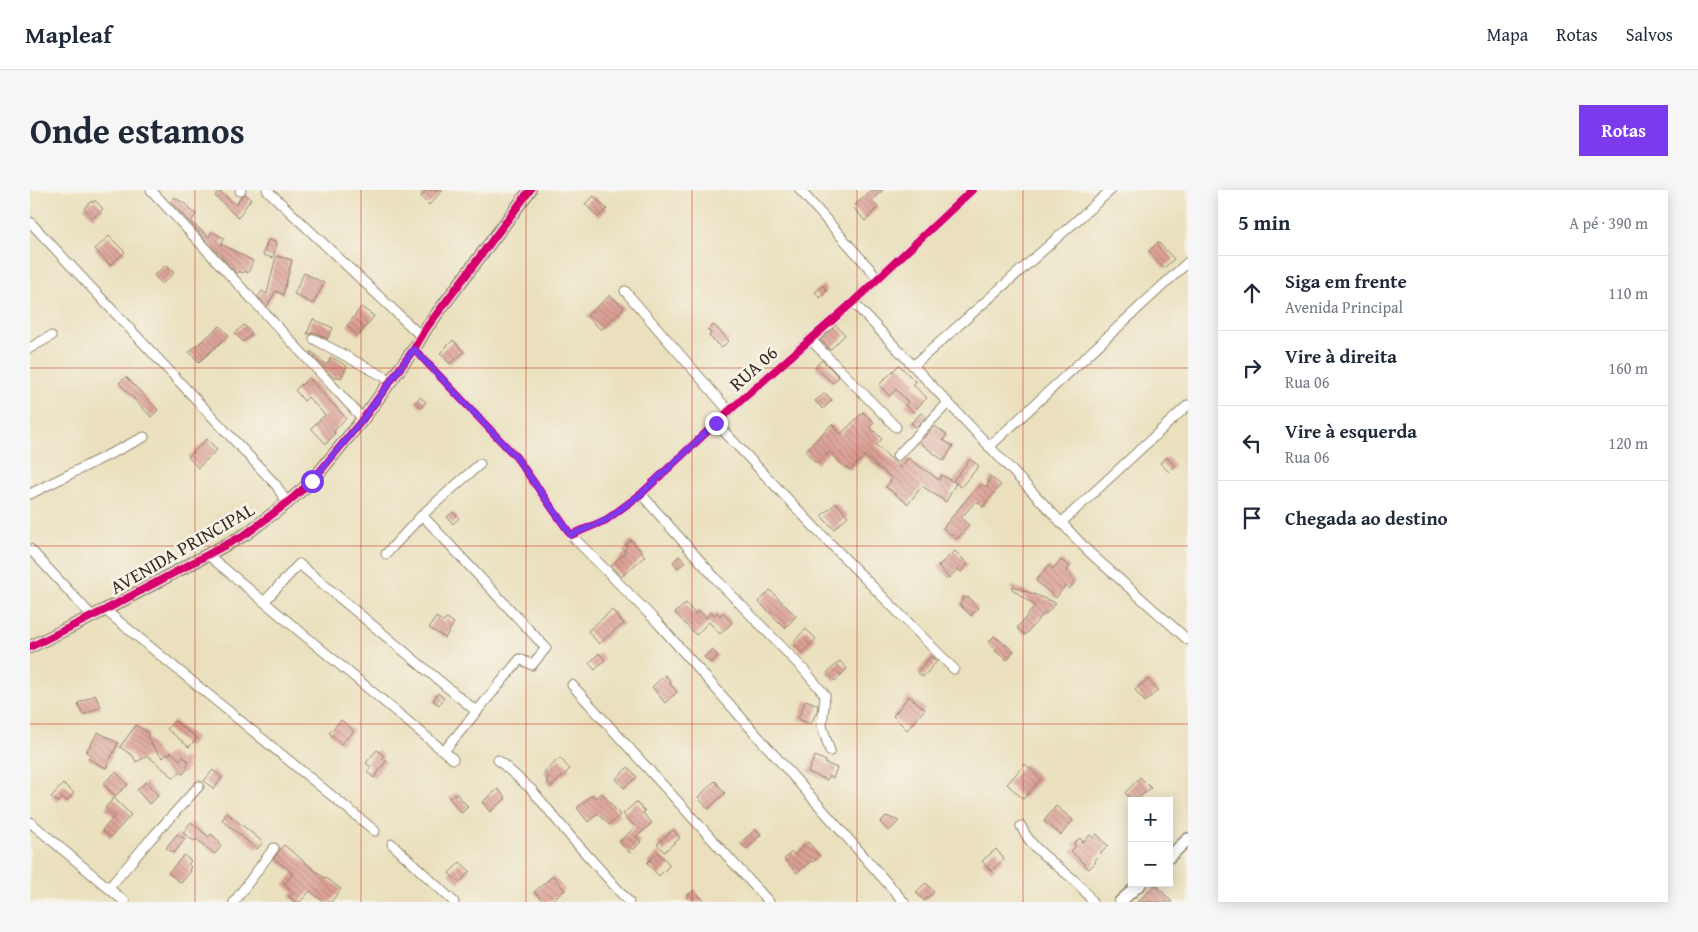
<!DOCTYPE html>
<html lang="pt">
<head>
<meta charset="utf-8">
<style>
	body { margin:0; font-family:"Gentium Book Plus",serif; background:#f6f6f7; color:#1f2937 }
	.controls { position:absolute; right:15px; bottom:15px; display:grid; overflow:hidden; border-radius:0px; box-shadow:0 2px 12px #0003 }
	.controls button { width:45px; height:45px; display:grid; place-items:center; padding:0; border:0; border-bottom:1px solid #e0e1e3; background:#fff; color:#1f2937; font:25px sans-serif }
	.stop { position:absolute; width:15px; height:15px; margin:-11px; border:4px solid #7c3aed; border-radius:50%; background:#fff }
	.stop.end { background:#7c3aed; border-color:#fff; box-shadow:0 1px 5px #0008 }
	.list { margin:0; padding:0; list-style:none }
	h2 { display:flex; justify-content:space-between; align-items:center; height:65px; margin:0; padding:0 20px; font-size:21px }
	h2 small { font-size:16px; font-weight:400; color:#747a83 }
	.list li { display:grid; grid-template-columns:32px 1fr auto; gap:15px; align-items:center; box-sizing:border-box; height:75px; padding:0 20px; border-top:1px solid #e0e1e3 }
	.list b { display:block; font-size:19px; white-space:nowrap }
	.list p { margin:0; font-size:16px; white-space:nowrap; color:#747a83 }
	.list em { font-size:16px; font-style:normal; color:#747a83 }
	.icon { flex:none; width:28px; height:28px; fill:none; stroke:currentColor; stroke-width:2; stroke-linecap:round; stroke-linejoin:round }
	.map { position:relative; flex:none; width:1158px; height:712px; overflow:hidden; border-radius:0px }
	header { display:flex; align-items:center; gap:30px; box-sizing:border-box; height:70px; padding:0 25px; background:#fff; border-bottom:1px solid #e0e1e3 }
	header strong { font-size:24px }
	nav { display:flex; gap:28px; margin-inline-start:auto; font-size:18px }
	.intro { display:flex; align-items:center; justify-content:space-between; box-sizing:border-box; height:120px; padding:0 30px }
	h1 { margin:0; font-size:35px }
	.button { padding:12px 22px; border-radius:0px; background:#7c3aed; color:#fff; font-size:18px; font-weight:700 }
	main { display:flex; gap:30px; padding:0 30px }
	aside { flex:1; background:#fff; border-radius:0px; box-shadow:0 2px 12px #0003 }
	.map>svg:first-child { display:block }
	.building { fill:url(#building-back-hatch) }
	.lines { fill:none; stroke-linecap:round; stroke-linejoin:round }
	.minor-casing { stroke:#92856e; stroke-width:11 }
	.tertiary-casing { stroke:#92856e; stroke-width:14 }
	.minor { stroke:#fff; stroke-width:9 }
	.tertiary { stroke:#fff; stroke-width:11 }
	.cycleway-casing { stroke:#f7f3e8; stroke-width:11 }
	.cycleway { stroke:#d6006c; stroke-width:8 }
	.route { stroke:#7c3aed; stroke-width:6 }
	.grid { fill:none; stroke:#c8321e; stroke-width:1; stroke-opacity:0.55 }
	.labels { text-anchor:middle; stroke-width:5; stroke-linejoin:round; paint-order:stroke }
	.street-label { font-size:19px; fill:#3b2a1e; stroke:#f7f3e8 }
</style>
</head>
<body>
<header>
<strong>Mapleaf</strong>
<nav><a>Mapa</a><a>Rotas</a><a>Salvos</a></nav>
</header>
<div class="intro"><h1>Onde estamos</h1><a class="button">Rotas</a></div>
<main>
<div class="map">
<svg width="1158" height="712" viewBox="0 0 1158 712">
	<defs>
		<pattern id="building-back-hatch" width="6" height="6" patternUnits="userSpaceOnUse" patternTransform="scale(1.25)"><rect width="6" height="6" fill="#dda096"/><path d="M-1 5l2 2M0 0l6 6M5-1l2 2" fill="none" stroke="#b4837a"/></pattern>
	</defs>
	<rect width="100%" height="100%" fill="#f7f3e8"/>
	<filter id="ink" filterUnits="userSpaceOnUse"><feTurbulence type="fractalNoise" baseFrequency=".02" numOctaves="2"/><feDisplacementMap in="SourceGraphic" scale="10" xChannelSelector="R" yChannelSelector="G"/><feConvolveMatrix kernelMatrix="1 2 1 2 8 2 1 2 1" color-interpolation-filters="sRGB"/></filter>
	<filter id="wash" filterUnits="userSpaceOnUse"><feTurbulence type="fractalNoise" baseFrequency=".0096" numOctaves="4" result="noise"/><feDisplacementMap in="SourceGraphic" scale="20" xChannelSelector="R" yChannelSelector="G"/><feGaussianBlur stdDeviation="1.12" result="paint"/><feColorMatrix in="noise" values="0 0 0 0 0 0 0 0 0 0 0 0 0 0 0 0 0 1.4 0 .05"/><feComposite in="paint" operator="in"/></filter>
	<g filter="url(#wash)">
		<rect width="100%" height="100%" fill="#eae0bd"/>
		<g id="blocks">
			<g class="building">
				<polygon points="396,0 413,0 399,15 391,7"/>
				<polygon points="841,0 853,0 841,11 848,17 835,31 823,17"/>
				<polygon points="189,1 206,15 211,7 215,4 221,9 208,28 185,6"/>
				<polygon points="564,6 577,19 568,27 555,14"/>
				<polygon points="144,7 160,17 158,19 166,24 161,32 179,47 182,42 194,48 191,54 223,71 218,83 214,81 213,83 208,81 207,84 141,12"/>
				<polygon points="65,10 73,19 63,28 54,18 62,11 63,13"/>
				<polygon points="79,46 95,62 80,75 65,59"/>
				<polygon points="238,50 245,52 246,56 243,68 233,65"/>
				<polygon points="1128,52 1144,69 1134,78 1119,61"/>
				<polygon points="246,66 262,70 253,105 246,101 237,116 228,107 232,101 237,104"/>
				<polygon points="136,75 144,83 132,94 124,85"/>
				<polygon points="274,83 294,93 283,114 264,104"/>
				<polygon points="793,95 797,101 790,108 785,102"/>
				<polygon points="580,105 594,118 571,140 557,126"/>
				<polygon points="331,117 344,126 329,145 317,136"/>
				<polygon points="283,129 303,138 297,149 286,143 277,144"/>
				<polygon points="214,135 222,144 213,152 205,143"/>
				<polygon points="684,135 699,151 691,158 679,146 681,144 678,140"/>
				<polygon points="806,135 815,145 800,160 790,150"/>
				<polygon points="190,136 199,145 169,172 159,162"/>
				<polygon points="423,150 434,162 420,174 410,163"/>
				<polygon points="281,161 297,175 301,167 317,176 311,188 306,186 305,189 280,163"/>
				<polygon points="792,170 809,187 802,193 785,177"/>
				<polygon points="869,175 886,192 883,195 897,208 883,222 875,215 878,212 866,199 860,206 849,195"/>
				<polygon points="96,187 128,220 121,227 89,193"/>
				<polygon points="279,188 316,228 303,242 305,243 296,254 281,238 295,225 278,207 274,211 265,200"/>
				<polygon points="795,203 802,210 793,219 785,211"/>
				<polygon points="390,207 396,212 391,218 385,212"/>
				<polygon points="833,222 844,232 840,237 852,249 846,255 871,278 878,268 909,290 911,285 926,293 916,312 892,296 878,314 856,297 862,289 851,279 850,280 835,266 820,280 817,277 815,278 799,262 787,274 775,261 802,234 811,244"/>
				<polygon points="891,223 896,227 886,237 881,233"/>
				<polygon points="905,236 917,245 913,250 923,256 914,271 889,252"/>
				<polygon points="177,249 187,260 168,278 158,267"/>
				<polygon points="1137,267 1145,276 1139,282 1130,273"/>
				<polygon points="940,269 949,276 931,297 923,291"/>
				<polygon points="960,286 971,295 952,318 953,316 946,311 931,328 939,335 927,349 913,338 940,305 952,294 957,298"/>
				<polygon points="806,313 818,326 804,339 791,326"/>
				<polygon points="423,322 429,328 423,334 417,327"/>
				<polygon points="601,350 615,366 591,387 581,376 595,363 593,361 597,357 595,355"/>
				<polygon points="925,361 938,374 931,382 928,379 919,388 908,376"/>
				<polygon points="649,366 655,372 648,378 643,372"/>
				<polygon points="1031,370 1040,377 1036,381 1045,392 1039,399 1035,396 1026,408 1006,391 1019,375 1023,379"/>
				<polygon points="983,396 1026,413 1016,424 1014,423 995,445 987,438 1005,416 982,399"/>
				<polygon points="740,400 766,426 755,438 729,412"/>
				<polygon points="934,406 936,409 938,407 948,418 941,426 930,415"/>
				<polygon points="656,413 665,424 669,420 676,428 682,422 684,425 687,422 690,426 693,422 702,433 690,444 679,432 666,445 645,423"/>
				<polygon points="582,420 594,434 587,439 587,438 569,454 558,441"/>
				<polygon points="406,427 414,432 417,428 424,433 415,448 399,438"/>
				<polygon points="776,439 786,449 772,463 762,453"/>
				<polygon points="964,446 984,461 977,470 965,461 966,459 958,453"/>
				<polygon points="682,460 688,466 680,473 674,467"/>
				<polygon points="569,463 575,470 565,480 559,473"/>
				<polygon points="901,466 907,471 893,487 887,482"/>
				<polygon points="810,471 817,479 805,491 797,483"/>
				<polygon points="635,485 641,492 640,494 647,502 635,513 622,497"/>
				<polygon points="1118,489 1128,500 1115,512 1105,500"/>
				<polygon points="408,503 414,508 409,515 403,511"/>
				<polygon points="65,505 71,517 53,525 48,513"/>
				<polygon points="879,506 895,519 877,540 863,526"/>
				<polygon points="776,510 788,515 787,521 781,534 768,529"/>
				<polygon points="311,530 324,541 311,554 299,543"/>
				<polygon points="144,531 167,548 159,557 137,539"/>
				<polygon points="106,535 119,544 117,547 127,562 133,568 137,564 139,565 141,562 150,570 153,567 159,571 156,576 158,578 153,584 150,582 144,588 118,566 106,572 103,566 90,557"/>
				<polygon points="68,542 88,553 76,578 58,569 61,565 56,562"/>
				<polygon points="347,560 354,566 352,568 356,571 344,588 337,582 341,577 336,573"/>
				<polygon points="785,566 796,571 795,573 807,578 803,588 799,586 797,590 778,582"/>
				<polygon points="530,568 540,579 521,597 516,590 519,588 514,582"/>
				<polygon points="995,574 1011,589 993,609 977,594"/>
				<polygon points="598,577 607,587 594,598 586,589"/>
				<polygon points="183,580 192,588 184,599 174,591"/>
				<polygon points="86,582 98,595 85,606 73,594"/>
				<polygon points="1110,587 1121,598 1105,611 1102,611 1095,603"/>
				<polygon points="685,591 695,603 678,619 668,607"/>
				<polygon points="116,592 128,606 119,614 107,600"/>
				<polygon points="33,594 44,603 37,611 32,607 28,612 21,607"/>
				<polygon points="468,599 476,608 460,622 452,612"/>
				<polygon points="426,603 438,617 432,623 419,608"/>
				<polygon points="572,603 590,625 579,635 568,623 558,632 547,618 563,604 566,608"/>
				<polygon points="84,608 101,625 80,648 72,640 84,627 75,618"/>
				<polygon points="606,612 615,621 613,623 622,633 606,647 611,652 600,663 589,652 605,637 593,624"/>
				<polygon points="1026,616 1043,630 1031,645 1014,631"/>
				<polygon points="197,623 233,652 227,659 192,630"/>
				<polygon points="856,626 869,631 859,641 850,632"/>
				<polygon points="161,632 179,647 181,644 190,652 189,654 191,656 185,664 166,649 164,651 153,643"/>
				<polygon points="726,639 731,645 716,659 710,653"/>
				<polygon points="643,640 650,648 634,662 627,654"/>
				<polygon points="147,644 155,649 144,663 136,658"/>
				<polygon points="1067,644 1078,656 1064,670 1066,672 1059,679 1041,661 1046,656 1043,654 1050,648 1053,652 1060,645 1063,648"/>
				<polygon points="778,652 790,666 783,672 781,671 767,683 754,669 762,662 764,665"/>
				<polygon points="254,655 294,688 295,687 311,699 301,712 294,712 280,701 270,712 265,712 259,707 263,703 254,695 263,683 244,668"/>
				<polygon points="966,659 974,669 961,681 952,671"/>
				<polygon points="628,662 640,675 629,686 617,673"/>
				<polygon points="154,665 161,671 158,674 161,677 159,680 161,681 151,693 138,683"/>
				<polygon points="430,672 440,681 429,693 419,683"/>
				<polygon points="523,686 535,700 520,712 514,712 504,702"/>
				<polygon points="896,693 904,702 894,711 886,702"/>
				<polygon points="1126,695 1142,712 1107,712"/>
				<polygon points="664,700 675,712 661,712 656,707"/>
			</g>
		</g>
	</g>
	<g filter="url(#ink)">
		<use href="#blocks" fill-opacity="0" stroke="#92856e" stroke-width="1"/>
		<g class="lines">
			<g class="minor-casing">
				<g id="minor">
					<polyline points="121,0 333,229"/>
					<polyline points="237,0 391,146"/>
					<polyline points="770,0 848,88"/>
					<polyline points="210,1 211,0"/>
					<polyline points="0,32 246,295 257,313"/>
					<polyline points="595,101 699,221"/>
					<polyline points="823,112 1059,362 1158,450"/>
					<polyline points="284,149 362,191"/>
					<polyline points="780,149 866,237"/>
					<polyline points="0,158 21,146"/>
					<polyline points="384,159 486,267 541,345 576,330 611,304 699,221 823,112 942,0"/>
					<polyline points="883,176 1081,0"/>
					<polyline points="686,233 787,340 924,479"/>
					<polyline points="959,257 1158,72"/>
					<polyline points="867,266 918,213"/>
					<polyline points="0,304 114,247"/>
					<polyline points="611,304 687,390 775,481 795,505 792,536 800,561"/>
					<polyline points="392,325 516,458 502,475 490,469 414,561"/>
					<polyline points="1031,333 1158,215"/>
					<polyline points="541,345 627,432 874,712"/>
					<polyline points="0,359 62,426"/>
					<polyline points="356,364 392,325 450,274"/>
					<polyline points="178,365 423,569"/>
					<polyline points="234,412 269,374 447,522"/>
					<polyline points="75,420 345,641"/>
					<polyline points="542,495 739,712"/>
					<polyline points="468,570 502,600 540,646 599,712"/>
					<polyline points="0,632 95,712"/>
					<path d="M991,636c15,34 54,45 71,76"/>
					<polyline points="362,654 424,712"/>
					<polyline points="79,698 119,651 169,596"/>
					<polyline points="204,712 244,658"/>
				</g>
			</g>
			<g class="tertiary-casing">
				<g id="tertiary">
					<polyline points="0,457 75,420 216,344 257,313 282,291 333,229 384,159 397,137 500,0"/>
					<polyline points="1139,667 1158,649"/>
					<polyline points="1090,712 1111,693"/>
				</g>
			</g>
			<use href="#minor" class="minor"/>
			<use href="#tertiary" class="tertiary"/>
			<g class="cycleway-casing">
				<g id="cycleway">
					<polyline points="384,159 486,267 541,345 576,330 611,304 699,221 823,112 942,0"/>
					<polyline points="0,457 75,420 216,344 257,313 282,291 333,229 384,159 397,137 500,0"/>
				</g>
			</g>
			<use href="#cycleway" class="cycleway"/>
		</g>
	</g>
	<g class="lines" filter="url(#ink)">
		<polyline class="route" points="282,291 333,229 384,159 486,267 541,345 576,330 611,304 686,233"/>
	</g>
	<path class="grid" d="M165,0v712M331,0v712M496,0v712M662,0v712M827,0v712M993,0v712M0,178h1158M0,356h1158M0,534h1158"/>
	<g class="labels">
		<g class="street-label">
			<text transform="translate(723 178) rotate(-42)" y="7">RUA 06</text>
			<text transform="translate(152 358) rotate(-30)" y="7">AVENIDA PRINCIPAL</text>
		</g>
	</g>
</svg>
<div class="controls">
<button>+</button>
<button>−</button>
</div>
<div class="stop" style="left:282px;top:291px"></div>
<div class="stop end" style="left:686px;top:233px"></div>
</div>
<aside>
<h2>5 min<small>A pé · 390 m</small></h2>
<ul class="list">
<li><svg class="icon" aria-label="ahead" viewBox="0 0 24 24"><path d="M12 20V5M6 11l6-6 6 6"/></svg><div><b>Siga em frente</b><p>Avenida Principal</p></div><em>110 m</em></li>
<li><svg class="icon" aria-label="right" viewBox="0 0 24 24"><path d="M7 20v-9h11M14 6l5 5-5 5"/></svg><div><b>Vire à direita</b><p>Rua 06</p></div><em>160 m</em></li>
<li><svg class="icon" aria-label="left" viewBox="0 0 24 24"><path d="M17 20v-9H6M10 6l-5 5 5 5"/></svg><div><b>Vire à esquerda</b><p>Rua 06</p></div><em>120 m</em></li>
<li><svg class="icon" aria-label="arrive" viewBox="0 0 24 24"><path d="M6 21V4h12l-3 4 3 4H6"/></svg><div><b>Chegada ao destino</b></div></li>
</ul>
</aside>
</main>
</body>
</html>
